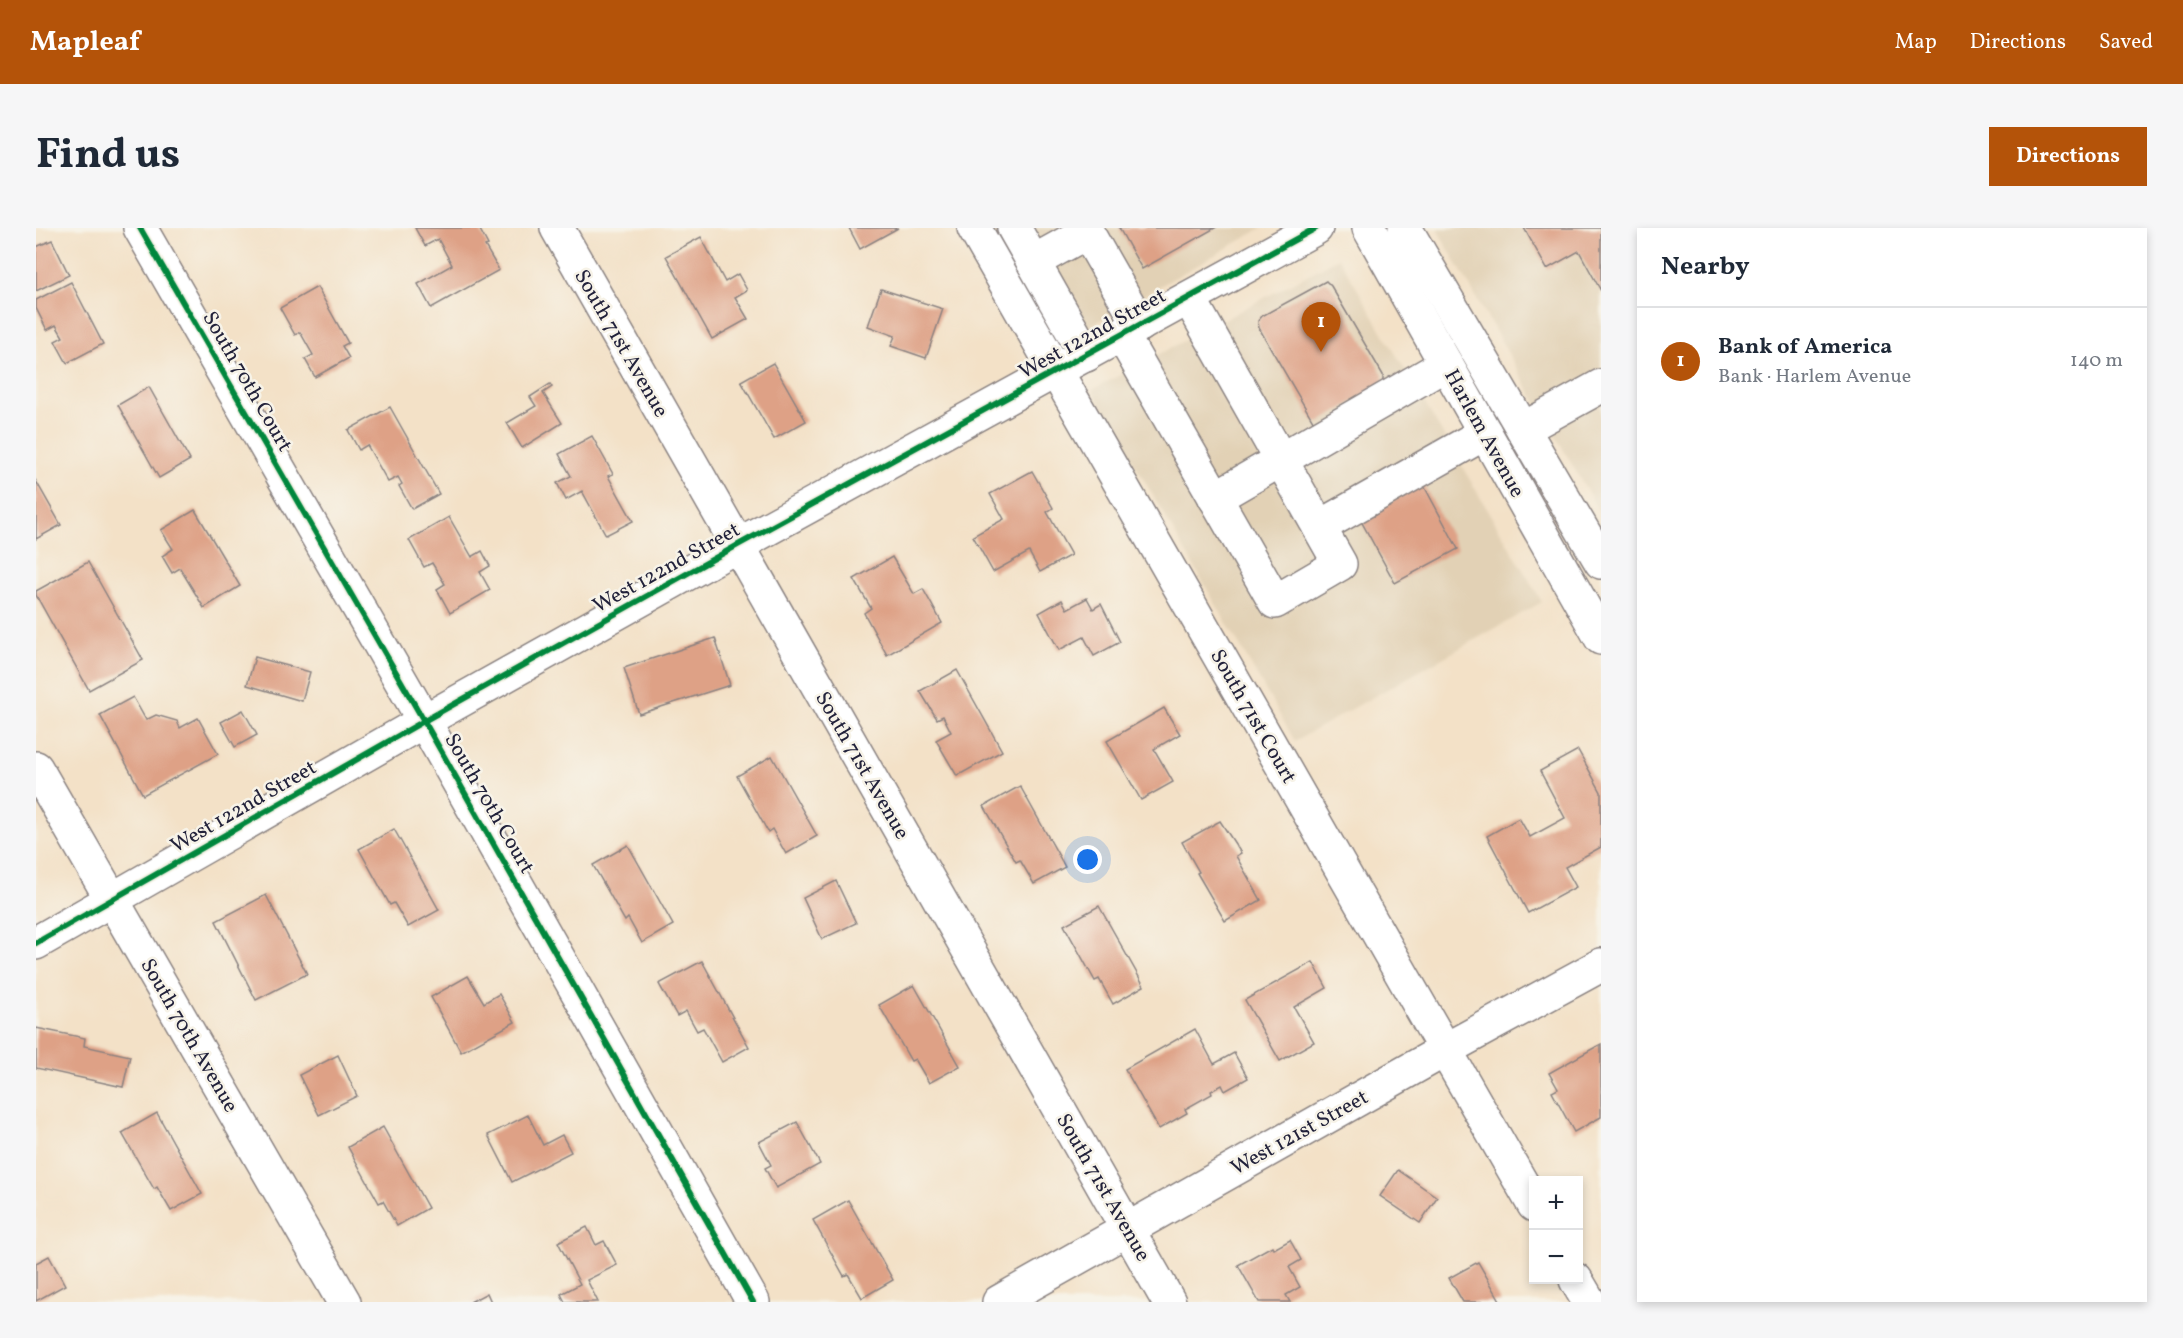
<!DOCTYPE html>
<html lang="en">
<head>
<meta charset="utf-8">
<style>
	body { margin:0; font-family:Vollkorn,serif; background:#f6f6f7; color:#1f2937 }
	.controls { position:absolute; right:18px; bottom:18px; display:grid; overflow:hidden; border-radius:0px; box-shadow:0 3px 9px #0003 }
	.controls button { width:54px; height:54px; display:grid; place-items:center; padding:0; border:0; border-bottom:2px solid #e0e1e3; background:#fff; color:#1f2937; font:30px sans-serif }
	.you { position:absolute; left:1052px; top:632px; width:21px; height:21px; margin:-15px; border:4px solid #fff; border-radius:50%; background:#1a73e8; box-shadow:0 0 0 9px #1a73e833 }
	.badge { display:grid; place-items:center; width:39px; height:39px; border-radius:50%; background:#b45309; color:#fff; font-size:20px; font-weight:700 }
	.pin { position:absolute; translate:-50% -50px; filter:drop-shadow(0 2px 3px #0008) }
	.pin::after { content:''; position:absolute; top:32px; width:21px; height:18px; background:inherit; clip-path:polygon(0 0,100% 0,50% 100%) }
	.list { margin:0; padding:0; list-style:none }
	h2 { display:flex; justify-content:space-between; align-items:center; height:78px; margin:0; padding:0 24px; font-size:26px }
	h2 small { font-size:20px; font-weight:400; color:#747a83 }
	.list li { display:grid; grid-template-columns:39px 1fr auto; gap:18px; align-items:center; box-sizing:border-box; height:108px; padding:0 24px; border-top:2px solid #e0e1e3 }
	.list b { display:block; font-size:22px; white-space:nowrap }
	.list p { margin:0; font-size:20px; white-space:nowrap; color:#747a83 }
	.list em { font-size:20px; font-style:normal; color:#747a83 }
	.map { position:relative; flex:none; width:1565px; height:1074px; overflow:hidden; border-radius:0px }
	header { display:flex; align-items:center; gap:36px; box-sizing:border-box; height:84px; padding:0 30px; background:#b45309; color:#fff }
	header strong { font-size:28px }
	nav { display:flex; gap:33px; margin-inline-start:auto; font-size:21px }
	.intro { display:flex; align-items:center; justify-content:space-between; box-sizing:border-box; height:144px; padding:0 36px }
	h1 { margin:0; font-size:42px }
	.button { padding:15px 27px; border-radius:0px; background:#b45309; color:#fff; font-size:21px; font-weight:700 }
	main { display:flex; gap:36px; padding:0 36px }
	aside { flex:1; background:#fff; border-radius:0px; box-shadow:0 3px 9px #0003 }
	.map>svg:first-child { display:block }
	.built { fill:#e2d1b5 }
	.building { fill:#dea186 }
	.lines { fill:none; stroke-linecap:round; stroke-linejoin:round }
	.minor-casing { stroke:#8a8281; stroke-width:36 }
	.major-casing { stroke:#8a8281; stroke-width:36 }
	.minor { stroke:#fff; stroke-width:33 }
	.major { stroke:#fff; stroke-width:33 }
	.cycleway-casing { stroke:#f7f3e8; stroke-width:10 }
	.cycleway { stroke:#00873e; stroke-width:6 }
	.labels { text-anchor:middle; stroke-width:5; stroke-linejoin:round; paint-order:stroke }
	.street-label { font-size:21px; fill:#22223b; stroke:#f7f3e8 }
</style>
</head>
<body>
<header>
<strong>Mapleaf</strong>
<nav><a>Map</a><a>Directions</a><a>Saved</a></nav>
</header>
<div class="intro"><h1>Find us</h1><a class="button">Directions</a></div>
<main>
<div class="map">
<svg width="1565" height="1074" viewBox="0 0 1565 1074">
	<rect width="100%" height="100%" fill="#f7f3e8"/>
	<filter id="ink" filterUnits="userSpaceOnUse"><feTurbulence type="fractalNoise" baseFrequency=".0167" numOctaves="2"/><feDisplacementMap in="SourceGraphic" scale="12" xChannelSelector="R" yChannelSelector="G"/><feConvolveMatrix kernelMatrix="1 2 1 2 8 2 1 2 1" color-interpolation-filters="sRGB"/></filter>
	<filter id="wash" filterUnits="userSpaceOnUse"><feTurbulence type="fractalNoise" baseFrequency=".008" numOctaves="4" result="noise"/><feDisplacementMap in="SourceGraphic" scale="24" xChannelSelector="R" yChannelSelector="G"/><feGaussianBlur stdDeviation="1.35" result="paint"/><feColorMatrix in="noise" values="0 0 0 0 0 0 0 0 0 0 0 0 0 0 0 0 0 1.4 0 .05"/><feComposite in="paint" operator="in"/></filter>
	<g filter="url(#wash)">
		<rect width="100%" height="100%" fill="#f3e1c7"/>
		<g class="built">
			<polygon points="951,0 1226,0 1019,118"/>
			<polygon points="1402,0 1565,0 1565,287 1402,3"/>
			<polygon points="1303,30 1506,374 1259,513 1056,162"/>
		</g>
		<g id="blocks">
			<g class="building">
				<polygon points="379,0 443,0 452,17 449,18 463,42 395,80 382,56 416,37 402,11 389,18"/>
				<polygon points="813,0 862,0 824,21"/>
				<polygon points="1083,0 1179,0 1106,41"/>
				<polygon points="1488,0 1565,0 1565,63 1543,23 1511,41"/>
				<polygon points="665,9 689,54 702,46 711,62 699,69 712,91 676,111 630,28"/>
				<polygon points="16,12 33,47 0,63 0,19"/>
				<polygon points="1290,53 1295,58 1347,147 1347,155 1283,195 1277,193 1223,100 1222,93 1226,88"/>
				<polygon points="35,54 67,116 31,135 19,113 27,109 20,97 11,102 0,80 0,72"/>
				<polygon points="281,59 312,115 306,118 313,130 279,149 269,131 277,127 264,104 259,107 244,80"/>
				<polygon points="845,61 907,81 890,130 855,118 859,108 832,98"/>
				<polygon points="737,135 770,193 738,211 705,153"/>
				<polygon points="514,156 516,159 507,165 526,195 486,220 471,195 500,178 494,169"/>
				<polygon points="113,159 154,232 123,250 82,177"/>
				<polygon points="354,179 403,266 376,281 363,258 366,256 362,249 352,254 331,217 323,222 312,202"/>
				<polygon points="556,208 577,246 572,248 597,293 570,307 546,263 530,272 521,255 535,248 523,226"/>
				<polygon points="996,243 1017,280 1011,284 1035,327 1004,344 993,324 957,344 937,308 968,291 954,266"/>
				<polygon points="0,253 25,297 0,311"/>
				<polygon points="1387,256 1422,321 1359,355 1324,291"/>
				<polygon points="159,282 204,358 168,380 144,340 136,345 126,328 137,321 125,302"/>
				<polygon points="413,289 436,329 446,323 454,338 444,344 454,362 414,385 401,361 409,356 396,335 388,339 373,312"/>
				<polygon points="856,329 878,366 887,361 906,395 851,427 828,385 835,380 818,351"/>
				<polygon points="52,334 107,432 53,462 0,367 0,363"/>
				<polygon points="1051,370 1057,381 1065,376 1084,414 1058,428 1048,409 1023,422 1003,385 1026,372 1031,381"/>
				<polygon points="679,410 694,457 603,486 588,440"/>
				<polygon points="219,429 274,444 266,473 211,457"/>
				<polygon points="921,442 966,523 921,548 900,512 915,504 907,488 901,491 884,463"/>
				<polygon points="97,469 110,492 120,487 141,493 144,500 162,490 182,526 107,567 64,487"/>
				<polygon points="1128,480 1144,506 1118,521 1137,554 1105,572 1071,513"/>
				<polygon points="207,482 221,507 199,519 185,494"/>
				<polygon points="1542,522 1565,564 1565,619 1529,639 1540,659 1492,685 1451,608 1483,590 1494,609 1529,590 1504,543"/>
				<polygon points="736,528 781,608 750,626 736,601 732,604 701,548"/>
				<polygon points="984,558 1029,639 998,656 984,632 980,634 948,578"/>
				<polygon points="1184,593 1205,625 1200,628 1225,672 1189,693 1161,645 1163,644 1146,614"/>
				<polygon points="358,601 403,682 372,699 358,675 354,677 323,621"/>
				<polygon points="592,617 637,697 606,715 592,690 589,693 557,637"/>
				<polygon points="800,653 820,695 786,711 767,670"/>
				<polygon points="230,667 271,746 220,772 180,693"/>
				<polygon points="1063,678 1108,758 1077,776 1063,751 1059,753 1028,697"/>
				<polygon points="666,733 713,819 686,834 667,800 661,803 650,783 641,788 623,756"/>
				<polygon points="1277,734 1291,760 1258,779 1278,814 1244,833 1209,772"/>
				<polygon points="432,748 448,775 463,766 479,794 425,824 395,769"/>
				<polygon points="878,757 924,838 893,855 879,831 875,833 843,777"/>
				<polygon points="0,800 49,810 48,818 94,828 87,859 0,840"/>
				<polygon points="1159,801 1178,836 1198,825 1212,850 1189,863 1186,857 1175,863 1176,866 1149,881 1151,885 1123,901 1089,841"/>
				<polygon points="1565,816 1565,889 1538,904 1516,864 1522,861 1513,845"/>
				<polygon points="302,827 321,868 283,887 263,847"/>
				<polygon points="121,885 166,966 135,983 121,959 118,961 86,905"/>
				<polygon points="492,887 507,917 526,907 535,924 476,954 452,907"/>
				<polygon points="761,894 784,936 740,960 729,940 735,937 723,914"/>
				<polygon points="347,899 392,980 361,998 347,973 343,975 312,919"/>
				<polygon points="1362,942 1401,969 1384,995 1344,968"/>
				<polygon points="812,972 857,1052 826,1070 812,1046 808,1048 777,992"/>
				<polygon points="551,999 560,1017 568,1013 581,1037 551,1052 562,1074 529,1074 525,1066 544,1056 522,1014"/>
				<polygon points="1254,1012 1265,1032 1253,1039 1264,1059 1250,1067 1254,1074 1223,1074 1202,1037 1236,1018 1238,1021"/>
				<polygon points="13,1028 29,1057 0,1073 0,1035"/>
				<polygon points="1442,1034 1465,1074 1427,1074 1413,1050"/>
				<polygon points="451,1065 455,1074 434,1074"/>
			</g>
		</g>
	</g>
	<g filter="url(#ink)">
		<use href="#blocks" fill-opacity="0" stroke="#8a8281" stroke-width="1.5"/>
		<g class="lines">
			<g class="minor-casing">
				<g id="minor">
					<polyline points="104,0 388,493 717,1074"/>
					<polyline points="521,0 1133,1074"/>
					<polyline points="938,0 1498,977"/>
					<polyline points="978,0 1050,127"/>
					<polyline points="997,34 1051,4 1104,97"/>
					<polyline points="1086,107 1239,374 1304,336 1153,70"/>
					<polyline points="1487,201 1565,158"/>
					<polyline points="1179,270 1410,136"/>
					<polyline points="1283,299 1449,205"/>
					<polyline points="0,540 308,1074"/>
					<polyline points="0,715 388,493 702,317 1280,0"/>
					<polyline points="1540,1052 1553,1074"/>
					<polyline points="963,1074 1409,822 1565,737"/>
				</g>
			</g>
			<g class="major-casing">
				<g id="major">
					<polyline points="1333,0 1565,410"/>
					<polyline points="1369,0 1565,334"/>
				</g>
			</g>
			<use href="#minor" class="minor"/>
			<use href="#major" class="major"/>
			<g class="cycleway-casing">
				<g id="cycleway">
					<polyline points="104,0 388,493 717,1074"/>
					<polyline points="0,715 388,493 702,317 1280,0"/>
				</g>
			</g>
			<use href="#cycleway" class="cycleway"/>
		</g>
	</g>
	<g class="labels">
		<g class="street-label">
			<text transform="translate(1056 105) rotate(-29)" y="7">West 122nd Street</text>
			<text transform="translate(586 115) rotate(60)" y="7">South 71st Avenue</text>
			<text transform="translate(212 153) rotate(60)" y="7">South 70th Court</text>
			<text transform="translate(1449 205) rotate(61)" y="7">Harlem Avenue</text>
			<text transform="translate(630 339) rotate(-29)" y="7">West 122nd Street</text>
			<text transform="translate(1218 488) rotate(60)" y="7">South 71st Court</text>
			<text transform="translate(827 537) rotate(60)" y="7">South 71st Avenue</text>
			<text transform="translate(454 575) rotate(60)" y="7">South 70th Court</text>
			<text transform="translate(207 578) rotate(-30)" y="7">West 122nd Street</text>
			<text transform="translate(154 807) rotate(60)" y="7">South 70th Avenue</text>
			<text transform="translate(1263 904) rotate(-29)" y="7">West 121st Street</text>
			<text transform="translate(1068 959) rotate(60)" y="7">South 71st Avenue</text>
		</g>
	</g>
</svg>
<div class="controls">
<button>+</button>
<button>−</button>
</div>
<div class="you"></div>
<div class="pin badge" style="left:1285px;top:124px">1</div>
</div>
<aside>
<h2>Nearby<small></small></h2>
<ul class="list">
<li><span class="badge">1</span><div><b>Bank of America</b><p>Bank · Harlem Avenue</p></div><em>140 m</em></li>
</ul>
</aside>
</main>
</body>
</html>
